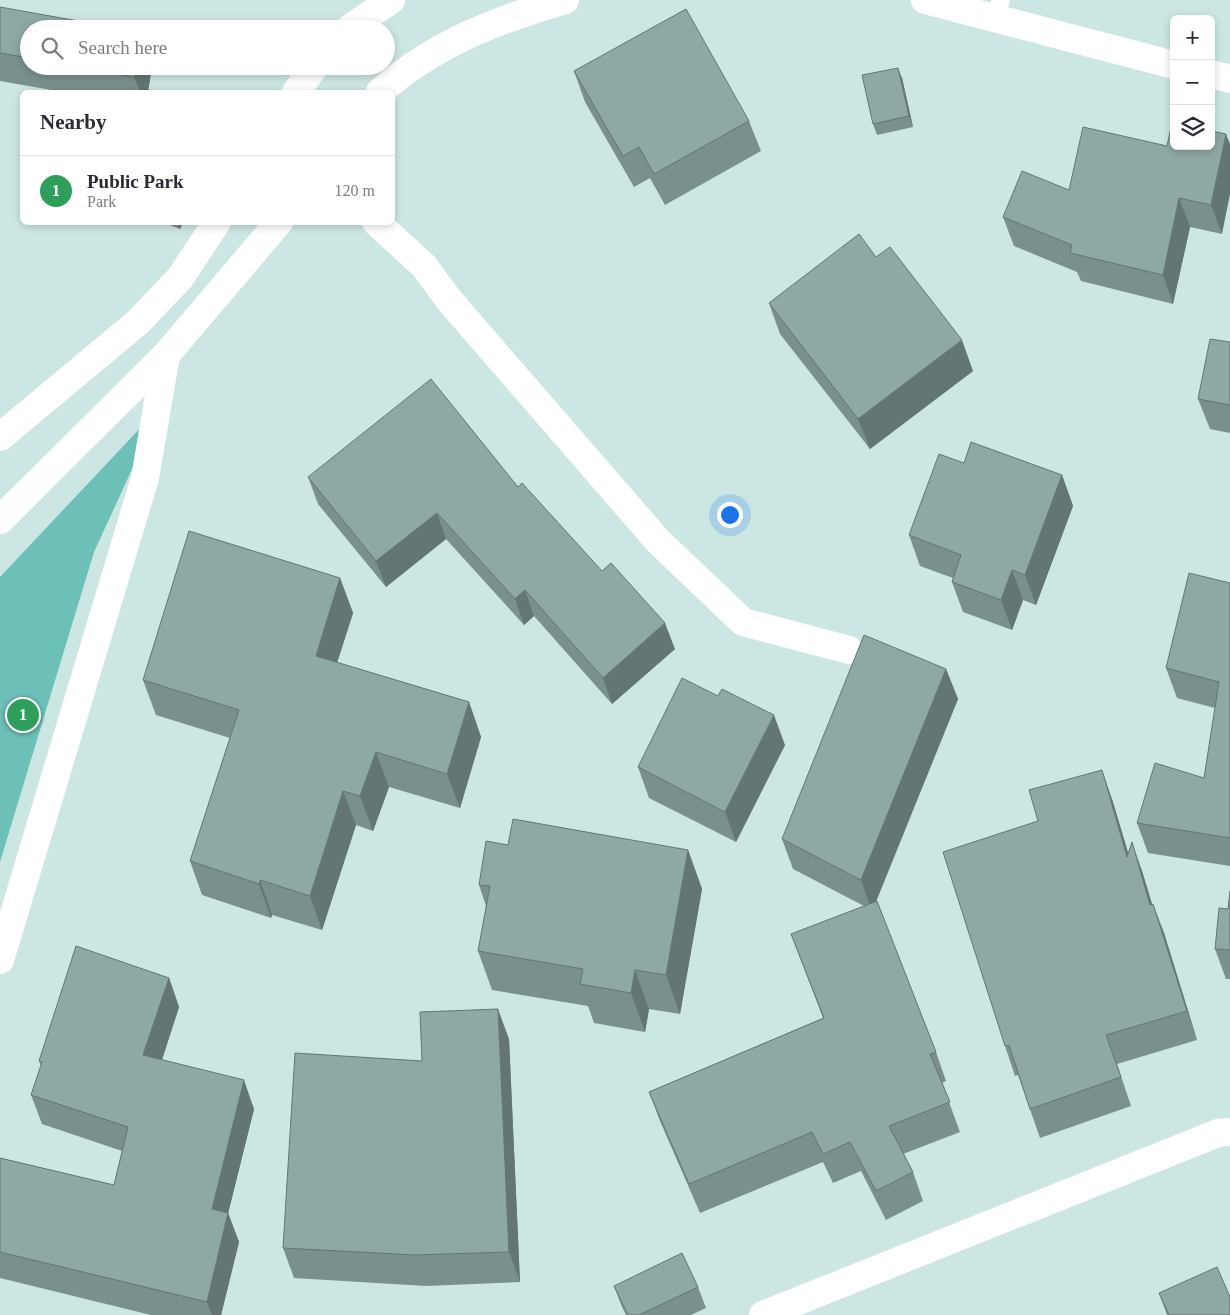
<!DOCTYPE html>
<html lang="en">
<head>
<meta charset="utf-8">
<style>
	body { margin:0; font-family:Georgia,serif; background:#f2f2f3; color:#2b2b33 }
	.controls { position:absolute; right:15px; top:15px; display:grid; overflow:hidden; border-radius:8px; box-shadow:0 2px 8px #0003 }
	.controls button { width:45px; height:45px; display:grid; place-items:center; padding:0; border:0; border-bottom:1px solid #e1e1e2; background:#fff; color:#2b2b33; font:25px sans-serif }
	.you { position:absolute; left:729px; top:514px; width:18px; height:18px; margin:-12px; border:4px solid #fff; border-radius:50%; background:#1a73e8; box-shadow:0 0 0 8px #1a73e833 }
	.badge { display:grid; place-items:center; width:32px; height:32px; border-radius:50%; background:#0b8043; color:#fff; font-size:16px; font-weight:700 }
	.pin { position:absolute; translate:-50% -50%; border:2px solid #fff; box-shadow:0 1px 5px #0006 }
	.list { margin:0; padding:0; list-style:none }
	h2 { display:flex; justify-content:space-between; align-items:center; height:65px; margin:0; padding:0 20px; font-size:21px }
	h2 small { font-size:16px; font-weight:400; color:#7c7c81 }
	.list li { display:grid; grid-template-columns:32px 1fr auto; gap:15px; align-items:center; box-sizing:border-box; height:70px; padding:0 20px; border-top:1px solid #e1e1e2 }
	.list b { display:block; font-size:19px; white-space:nowrap }
	.list p { margin:0; font-size:16px; white-space:nowrap; color:#7c7c81 }
	.list em { font-size:16px; font-style:normal; color:#7c7c81 }
	.icon { flex:none; width:28px; height:28px; fill:none; stroke:currentColor; stroke-width:2; stroke-linecap:round; stroke-linejoin:round }
	.map { position:relative; flex:none; width:1230px; height:1315px; overflow:hidden }
	.search { position:absolute; background:#fff; box-shadow:0 2px 8px #0003; left:20px; top:20px; width:375px; height:55px; display:flex; align-items:center; gap:12px; box-sizing:border-box; padding:0 18px; border-radius:28px; color:#7c7c81; font-size:19px }
	.panel { position:absolute; background:#fff; box-shadow:0 2px 8px #0003; left:20px; top:90px; width:375px; height:135px; border-radius:8px }
	.map>svg:first-child { display:block }
	.green { fill:#6dc0b7 }
	.lines { fill:none; stroke-linecap:round; stroke-linejoin:round }
	.service { stroke:#fff; stroke-width:18 }
	.minor { stroke:#fff; stroke-width:28 }
	.secondary { stroke:#fff; stroke-width:28 }
	.wall { fill:#7a908d }
	.shaded-wall { fill:#637673 }
	.building { fill:#8ea8a4; stroke:#637673 }
</style>
</head>
<body>
<div class="map">
<svg width="1230" height="1315" viewBox="0 0 1230 1315">
	<rect width="100%" height="100%" fill="#cce7e3"/>
	<polygon class="green" points="161,406 94,552 0,862 0,577"/>
	<g class="lines">
		<polyline class="service" points="993,19 1001,0"/>
		<g class="minor">
			<polyline points="376,222 424,266 449,300 658,541 743,622 849,650"/>
			<polyline points="0,960 145,478 166,355"/>
			<polyline points="763,1315 1218,1133 1230,1132"/>
		</g>
		<g class="secondary">
			<polyline points="925,0 1174,65"/>
			<polyline points="349,29 391,0"/>
			<polyline points="1211,74 1230,79"/>
			<polyline points="296,92 315,66"/>
			<path d="M380,92c53,-48 117,-72 185,-92"/>
			<polyline points="0,437 138,322 180,278 217,222"/>
			<polyline points="0,520 166,355 279,222"/>
		</g>
	</g>
	<g class="wall">
		<polygon points="0,7 29,29 29,66 152,66 148,92 63,92 0,81"/>
		<polygon points="574,71 749,121 761,151 665,205 650,178 634,187 585,102"/>
		<polygon points="902,78 913,127 877,135 873,124"/>
		<polygon points="1167,146 1211,146 1222,234 1190,227 1173,304 1081,281 1077,272 1014,246 1003,217 1069,190"/>
		<polygon points="162,222 183,222 180,229"/>
		<polygon points="876,257 973,371 870,449 780,334 769,303"/>
		<polygon points="1230,342 1230,433 1210,429 1198,399"/>
		<polygon points="964,463 1062,475 1073,506 1036,605 1023,600 1012,630 963,612 952,582 953,578 920,566 909,535"/>
		<polygon points="308,477 518,487 602,571 675,649 612,704 534,616 524,625 446,539 386,587 318,504"/>
		<polygon points="340,578 353,613 337,663 469,702 481,737 460,808 389,787 373,831 356,825 322,930 272,915 271,918 202,895 190,861 230,738 156,715 143,680"/>
		<polygon points="1230,583 1230,866 1148,853 1137,823 1204,778 1215,708 1177,698 1166,668"/>
		<polygon points="946,669 958,699 876,902 936,1052 946,1081 942,1083 960,1132 903,1154 913,1172 923,1201 886,1220 861,1171 833,1183 823,1162 700,1213 660,1121 649,1092 823,1018 791,934 864,906 793,869 782,839"/>
		<polygon points="718,696 785,745 736,842 649,798 638,767"/>
		<polygon points="1112,799 1128,853 1142,871 1152,904 1164,933 1197,1040 1117,1064 1131,1106 1040,1138 1018,1075 1015,1076 1005,1046 1038,821"/>
		<polygon points="508,845 688,850 702,889 680,1014 649,1009 645,1032 594,1023 588,1006 492,990 478,951 486,906 479,885"/>
		<polygon points="1230,891 1230,979 1226,979 1215,949 1228,909"/>
		<polygon points="169,978 179,1007 162,1060 254,1109 228,1213 239,1242 221,1315 151,1315 0,1278 0,1158 114,1185 122,1151 42,1124 31,1095 41,1066 39,1061"/>
		<polygon points="509,1039 520,1282 426,1286 294,1278 283,1248 422,1061"/>
		<polygon points="614,1286 698,1287 706,1308 691,1315 626,1315 622,1307"/>
		<polygon points="1159,1293 1230,1315 1167,1315"/>
	</g>
	<g class="shaded-wall">
		<polygon points="136,66 152,66 148,92 140,92 134,77"/>
		<polygon points="898,68 902,78 913,127 909,116"/>
		<polygon points="1226,134 1230,144 1230,194 1222,234 1211,205"/>
		<polygon points="1179,198 1190,227 1173,304 1163,275"/>
		<polygon points="178,222 183,222 180,229"/>
		<polygon points="962,340 973,371 870,449 858,419"/>
		<polygon points="1062,475 1073,506 1036,605 1025,575"/>
		<polygon points="437,513 446,539 386,587 376,561"/>
		<polygon points="1012,570 1023,600 1012,630 1001,600"/>
		<polygon points="340,578 353,613 328,691 316,656"/>
		<polygon points="525,590 534,616 524,625 515,599"/>
		<polygon points="665,623 675,649 612,704 603,678"/>
		<polygon points="946,669 958,699 872,911 861,880"/>
		<polygon points="469,702 481,737 460,808 447,774"/>
		<polygon points="774,715 785,745 736,842 725,812"/>
		<polygon points="376,752 389,787 373,831 360,796"/>
		<polygon points="1102,770 1112,799 1138,886 1127,857"/>
		<polygon points="343,791 356,825 322,930 310,896"/>
		<polygon points="1132,842 1142,871 1161,934 1150,905"/>
		<polygon points="688,850 702,889 680,1014 666,975"/>
		<polygon points="260,880 272,915 271,918 259,884"/>
		<polygon points="1153,904 1164,933 1197,1040 1187,1011"/>
		<polygon points="635,970 649,1009 645,1032 631,993"/>
		<polygon points="169,978 179,1007 154,1084 143,1055"/>
		<polygon points="498,1009 509,1039 520,1282 509,1252"/>
		<polygon points="244,1080 254,1109 222,1238 212,1209"/>
		<polygon points="228,1213 239,1242 221,1315 212,1315 207,1302"/>
	</g>
	<g class="building">
		<polygon points="0,7 123,29 29,29 29,58 0,53"/>
		<polygon points="686,9 749,121 654,174 639,147 623,156 574,71"/>
		<polygon points="75,66 136,66 134,77"/>
		<polygon points="898,68 909,116 873,124 862,75"/>
		<polygon points="1172,123 1174,123 1174,146 1211,146 1211,131 1226,134 1211,205 1179,198 1163,275 1070,253 1072,245 1003,217 1022,171 1069,190 1083,127 1167,146"/>
		<polygon points="859,234 876,257 890,247 962,340 858,419 769,303"/>
		<polygon points="1210,339 1230,342 1230,405 1198,399"/>
		<polygon points="431,379 518,487 522,483 602,571 611,563 665,623 603,678 525,590 515,599 437,513 376,561 308,477"/>
		<polygon points="971,442 1062,475 1025,575 1012,570 1001,600 952,582 961,555 909,535 939,454 964,463"/>
		<polygon points="189,531 340,578 316,656 469,702 447,774 376,752 360,796 343,791 310,896 260,880 259,884 190,861 239,710 143,680"/>
		<polygon points="1189,573 1230,583 1230,838 1137,823 1155,763 1204,778 1219,682 1166,668"/>
		<polygon points="864,635 946,669 861,880 782,839"/>
		<polygon points="682,678 718,696 722,689 774,715 725,812 638,767"/>
		<polygon points="1102,770 1127,857 1132,842 1150,905 1153,904 1187,1011 1106,1035 1121,1077 1030,1109 1009,1045 1005,1046 943,852 1038,821 1029,790"/>
		<polygon points="513,819 688,850 666,975 635,970 631,993 580,984 583,969 478,951 490,886 479,885 486,841 508,845"/>
		<polygon points="1230,891 1230,950 1215,949 1219,908 1228,909"/>
		<polygon points="877,901 936,1052 930,1054 950,1102 889,1126 913,1172 876,1191 850,1142 823,1154 812,1132 689,1184 649,1092 824,1018 791,934"/>
		<polygon points="76,946 169,978 143,1055 244,1080 212,1209 228,1213 207,1302 0,1252 0,1158 114,1185 128,1127 31,1095 42,1062 39,1061"/>
		<polygon points="498,1009 509,1252 415,1255 283,1248 295,1053 422,1061 420,1012"/>
		<polygon points="682,1253 698,1287 639,1315 628,1315 614,1286"/>
		<polygon points="1217,1267 1230,1297 1230,1315 1169,1315 1159,1293"/>
	</g>
</svg>
<div class="controls">
<button>+</button>
<button>−</button>
<button><svg class="icon" aria-label="layers" viewBox="0 0 24 24"><path d="M12 4l9 5-9 5-9-5zM3 14l9 5 9-5"/></svg></button>
</div>
<div class="you"></div>
<div class="pin badge" style="left:23px;top:715px;background:#2e9e5b">1</div>
<div class="search"><svg class="icon" aria-label="search" viewBox="0 0 24 24"><circle cx="10" cy="10" r="6"/><path d="M15 15l6 6"/></svg>Search here</div>
<section class="panel">
<h2>Nearby<small></small></h2>
<ul class="list">
<li><span class="badge" style="background:#2e9e5b">1</span><div><b>Public Park</b><p>Park</p></div><em>120 m</em></li>
</ul>
</section>
</div>
</body>
</html>
